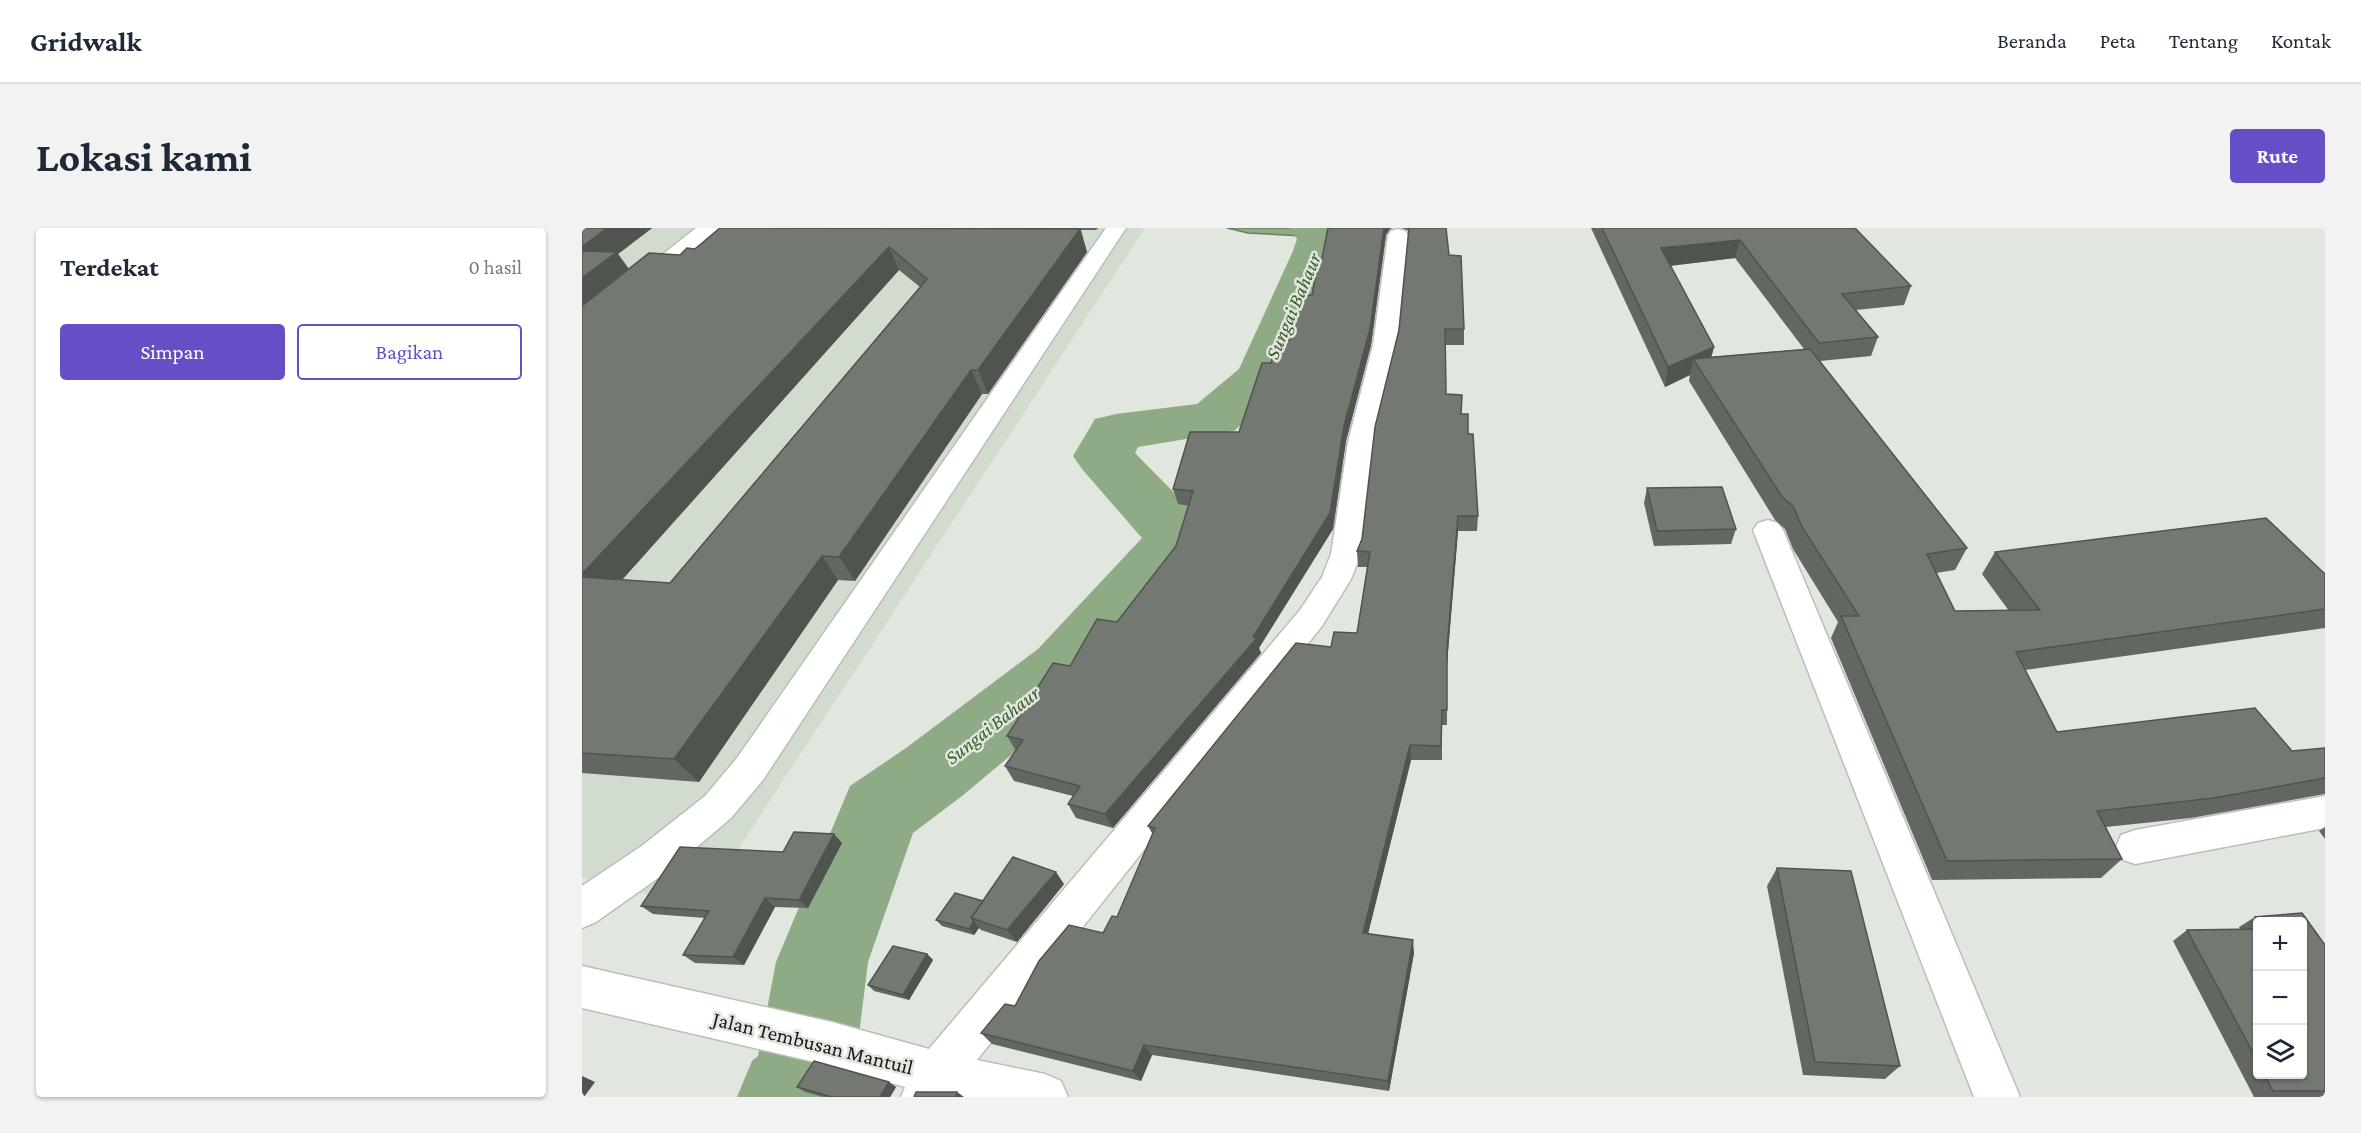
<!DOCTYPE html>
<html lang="id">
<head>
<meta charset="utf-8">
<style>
	body { margin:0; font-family:"Crimson Pro",serif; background:#f2f2f3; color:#1f2937 }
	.controls { position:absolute; right:18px; bottom:18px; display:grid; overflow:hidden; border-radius:6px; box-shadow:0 2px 4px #0004 }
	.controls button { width:54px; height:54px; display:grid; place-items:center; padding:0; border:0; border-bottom:2px solid #e0e1e3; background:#fff; color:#1f2937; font:30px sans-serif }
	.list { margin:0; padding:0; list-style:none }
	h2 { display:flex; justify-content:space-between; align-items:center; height:78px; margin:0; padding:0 24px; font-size:26px }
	h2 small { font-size:20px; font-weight:400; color:#747a83 }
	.actions { display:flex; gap:12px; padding:18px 24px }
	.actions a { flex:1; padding:14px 0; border:2px solid #664ec7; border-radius:6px; text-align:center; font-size:21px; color:#664ec7 }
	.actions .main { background:#664ec7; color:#fff }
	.icon { flex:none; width:33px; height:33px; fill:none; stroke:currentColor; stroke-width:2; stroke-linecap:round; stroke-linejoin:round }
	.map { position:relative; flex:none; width:1743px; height:869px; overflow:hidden; border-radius:6px }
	header { display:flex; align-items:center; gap:36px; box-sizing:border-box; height:84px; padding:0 30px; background:#fff; border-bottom:2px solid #e0e1e3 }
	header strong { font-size:28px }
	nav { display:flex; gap:33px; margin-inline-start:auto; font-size:21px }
	.intro { display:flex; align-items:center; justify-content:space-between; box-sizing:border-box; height:144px; padding:0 36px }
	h1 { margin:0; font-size:42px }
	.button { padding:15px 27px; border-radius:6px; background:#664ec7; color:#fff; font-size:21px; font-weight:700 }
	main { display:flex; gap:36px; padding:0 36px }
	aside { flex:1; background:#fff; border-radius:6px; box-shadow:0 2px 4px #0004 }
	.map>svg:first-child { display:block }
	.built { fill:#d2dcce }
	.water { fill:#8fab85; stroke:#6b7f63; stroke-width:1.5 }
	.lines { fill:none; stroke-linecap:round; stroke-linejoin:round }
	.river { fill:#8fab85; fill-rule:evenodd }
	.minor-casing { stroke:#b9bfb8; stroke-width:3 }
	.minor { fill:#fff; fill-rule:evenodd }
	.wall { fill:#636761; fill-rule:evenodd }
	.shaded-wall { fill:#50544f }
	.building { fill:#737871; stroke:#50544f; stroke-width:1.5 }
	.labels { text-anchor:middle; stroke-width:5; stroke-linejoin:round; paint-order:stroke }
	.water-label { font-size:20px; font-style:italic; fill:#385e28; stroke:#e1e6df }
	.near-street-label { font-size:21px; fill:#161815; stroke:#e1e6df }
</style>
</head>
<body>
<header>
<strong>Gridwalk</strong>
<nav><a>Beranda</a><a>Peta</a><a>Tentang</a><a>Kontak</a></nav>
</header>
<div class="intro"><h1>Lokasi kami</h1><a class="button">Rute</a></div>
<main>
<aside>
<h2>Terdekat<small>0 hasil</small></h2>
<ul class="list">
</ul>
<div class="actions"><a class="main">Simpan</a><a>Bagikan</a></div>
</aside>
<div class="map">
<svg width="1743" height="869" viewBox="0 0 1743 869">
	<rect width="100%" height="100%" fill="#e1e6df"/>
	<polygon class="built" points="0,0 563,0 117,681 0,649"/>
	<polygon class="water" points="645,0 740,0 739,9 666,5"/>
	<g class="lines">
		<polygon class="river" points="707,0 756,0 762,9 709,149 701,161 652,203 556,219 553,225 621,294 631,310 621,326 508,461 380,568 331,605 286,734 271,855 265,869 155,869 170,833 176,828 194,734 268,558 324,520 456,421 560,310 500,241 491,228 513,191 534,186 615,176 657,141 711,23 715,11"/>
		<g class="minor-casing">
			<g id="minor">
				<polygon points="114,0 137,0 8,107 0,109 0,90"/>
				<polygon points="524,0 544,0 181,552 149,590 89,641 14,694 0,700 0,658 61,617 123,568 155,530"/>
				<polygon points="816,1 823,3 826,7 815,117 792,214 779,326 769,351 740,398 395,832 463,846 479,853 486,869 319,869 323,859 250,838 0,780 0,738 250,794 347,821 718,382 740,349 749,326 766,214 791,117 806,7 809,3"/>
				<polygon points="1186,292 1196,295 1201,302 1438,869 1392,869 1171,302 1176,295"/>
				<polygon points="1743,568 1743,600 1553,636 1539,631 1534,619 1539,607 1553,602"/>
			</g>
		</g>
		<use href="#minor" class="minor"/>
	</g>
	<g class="wall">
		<path d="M0,0h70l-34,26 11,15 51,-14 15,-6 25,-21h378l-2,2h-15l6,22 -99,142h-6l-127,187 -17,-1 -139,202 -117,-9zM317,42l21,17 -250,296 -48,-3z"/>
		<polygon points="819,0 864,0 867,27 882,101 882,117 863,117 864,166 880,186 886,206 896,288 895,303 876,303 865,436 865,497 860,497 860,532 829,532 786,706 832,725 807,863 570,827 559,853 410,816 399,805 433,778 521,705 535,689 571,607 566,598 749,419 775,405 785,339 776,339 775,323 780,311 817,102 827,4 825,2"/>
		<path d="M1009,0h264l56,58 -7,19 -48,5 22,27 -7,19 -51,5 147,187 -12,22 -19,3 19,38h54l-27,-37 13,-22 330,22v54l-300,42 32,62 235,19 33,-3v46l-134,24 -85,9 16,32 -21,19 -169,2 -101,-242 7,-16 -45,-73 -8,-20 -10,-9 -86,-139 1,-6 -25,12zM1153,30l69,91 -93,8 3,-10 -44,-81z"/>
		<polygon points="808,1 804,7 789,117 764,213 751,301 677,420 679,425 531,600 494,590 486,576 491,568 432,553 423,538 434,523 425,508 488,438 535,394 594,318 607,278 596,276 591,261 657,204 689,135 707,112 730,67 739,35"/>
		<polygon points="1065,260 1154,301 1149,316 1072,318 1062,275"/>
		<polygon points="1743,599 1743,611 1737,603"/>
		<polygon points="260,615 226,680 193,679 162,737 113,735 101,727 123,690 71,686 59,678 201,624"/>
		<polygon points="1195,640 1318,838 1303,851 1221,847 1185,658"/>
		<polygon points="482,656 435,714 399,702 397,700 392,707 360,698 354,692 401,673"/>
		<path d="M1720,685l23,32v152h-71l-81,-156 14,-11 53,-1 -1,-2 16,-10zM1676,693h44v153h-44z"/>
		<polygon points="345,726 351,732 327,772 292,763 286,757"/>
		<polygon points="215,859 314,859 308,869 241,869 223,864"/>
	</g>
	<g class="shaded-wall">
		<polygon points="25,0 70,0 36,26 51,47 0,87 0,19"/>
		<polygon points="493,0 496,0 497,3 498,1 505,24 406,166 396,142"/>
		<polygon points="802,0 811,0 808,1 804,7 789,117 764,213 751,301 677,420 679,425 531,600 523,586 671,409 762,198"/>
		<polygon points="1158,12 1153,30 1076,39 1079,20"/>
		<polygon points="307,19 317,42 21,373 0,352 0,346"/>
		<polygon points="1132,119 1127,138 1111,131 1108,147 1083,159 1086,139"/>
		<polygon points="389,142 400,166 273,353 257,329"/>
		<polygon points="876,288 876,303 865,436 865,497 865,421"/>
		<polygon points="240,328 256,352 117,554 92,531"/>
		<polygon points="828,517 829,532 783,718 781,705"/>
		<polygon points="252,606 260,615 226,680 217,672"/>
		<polygon points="474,644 482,656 435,714 425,702"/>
		<polygon points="183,670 193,679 162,737 151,729"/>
		<polygon points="392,693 397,700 392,707 387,701"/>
		<polygon points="831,712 832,725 807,863 806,853"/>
		<polygon points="345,726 351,732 327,772 321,767"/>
		<polygon points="562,817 570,827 559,853 551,843"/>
		<polygon points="0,848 13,854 2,869 0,869"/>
		<polygon points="307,854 314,859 308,869 298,869"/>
		<polygon points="375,864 382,869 374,869"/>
	</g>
	<g class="building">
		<polygon points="0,0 25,0 0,19"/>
		<polygon points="138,0 498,1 396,142 389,142 257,329 240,328 92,531 0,525 0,349 88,355 345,51 307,19 0,346 0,78 67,25 98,27 105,20 113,21"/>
		<polygon points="746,0 802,0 788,101 762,198 748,285 671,409 675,410 523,586 486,576 498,558 423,538 441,512 425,508 471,435 488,438 515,391 535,394 594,318 611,263 591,261 608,204 657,204 680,135 689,135 696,112 707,112 718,67 730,67 736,35 739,35"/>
		<polygon points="827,0 864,0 867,27 879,28 882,101 863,101 864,166 880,167 879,186 886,186 886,206 891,206 896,288 876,288 865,421 865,482 860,482 859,518 828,517 781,705 831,712 806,853 562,817 551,843 399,805 423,776 433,778 457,733 487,697 521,705 530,688 535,689 573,600 566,598 714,415 749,419 752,404 775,405 788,324 775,323 780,311 793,199 817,102"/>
		<polygon points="1020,0 1273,0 1329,58 1260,66 1296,109 1237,115 1158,12 1079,20 1132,119 1086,139"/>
		<polygon points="0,23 35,24 0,50"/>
		<polygon points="1228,121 1385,320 1345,326 1373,383 1458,382 1413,324 1684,290 1743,346 1743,381 1434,424 1475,504 1673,480 1710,523 1743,520 1743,550 1632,570 1515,583 1540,631 1365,633 1259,388 1277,388 1220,299 1211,278 1201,270 1111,131"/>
		<polygon points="1140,259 1154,301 1075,303 1065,260"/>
		<polygon points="212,604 252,606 217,672 183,670 151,729 101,727 127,683 59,678 98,619 201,624"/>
		<polygon points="431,629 474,644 425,702 389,690"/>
		<polygon points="1195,640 1269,643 1318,838 1233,834"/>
		<polygon points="373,665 401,673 389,690 392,693 387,701 354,692"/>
		<polygon points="1720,685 1743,717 1743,863 1691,863 1682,846 1720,846 1720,693 1676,693 1673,689"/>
		<polygon points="1676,701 1676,834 1605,702"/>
		<polygon points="311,718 345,726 321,767 286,757"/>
		<polygon points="232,833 307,854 298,869 250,869 215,859"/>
		<polygon points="334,864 375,864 374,869 332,869"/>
	</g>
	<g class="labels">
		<g class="water-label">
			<text transform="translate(711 78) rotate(-67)" y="7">Sungai Bahaur</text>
			<text transform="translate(410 497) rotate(-38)" y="7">Sungai Bahaur</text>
		</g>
		<g class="near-street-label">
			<text transform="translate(231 815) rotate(14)" y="7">Jalan Tembusan Mantuil</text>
		</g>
	</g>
</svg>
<div class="controls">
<button>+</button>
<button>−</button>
<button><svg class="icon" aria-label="layers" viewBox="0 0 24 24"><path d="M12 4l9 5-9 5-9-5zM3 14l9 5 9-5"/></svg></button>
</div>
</div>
</main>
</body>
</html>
